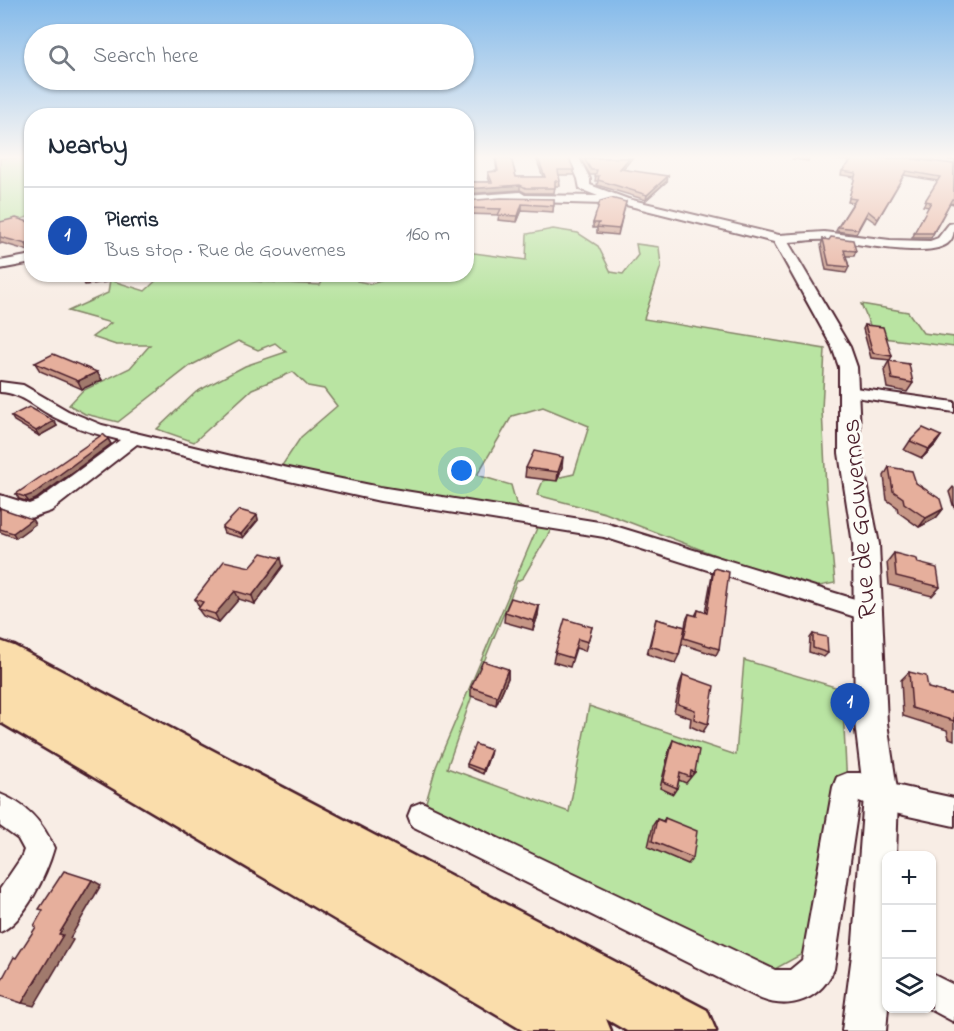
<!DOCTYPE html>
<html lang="en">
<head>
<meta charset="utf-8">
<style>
	body { margin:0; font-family:"Indie Flower",sans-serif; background:#f6f6f7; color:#1f2937 }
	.controls { position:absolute; right:18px; bottom:18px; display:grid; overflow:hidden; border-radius:12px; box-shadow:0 2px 4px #0004 }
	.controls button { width:54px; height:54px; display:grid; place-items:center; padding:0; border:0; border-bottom:2px solid #e0e1e3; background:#fff; color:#1f2937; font:30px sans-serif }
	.you { position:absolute; left:462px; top:471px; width:21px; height:21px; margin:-15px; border:4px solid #fff; border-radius:50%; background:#1a73e8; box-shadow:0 0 0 9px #1a73e833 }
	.badge { display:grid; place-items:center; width:39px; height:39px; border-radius:50%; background:#c8321e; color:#fff; font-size:20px; font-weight:700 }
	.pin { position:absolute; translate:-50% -50px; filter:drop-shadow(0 2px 3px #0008) }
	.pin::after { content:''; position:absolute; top:32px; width:21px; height:18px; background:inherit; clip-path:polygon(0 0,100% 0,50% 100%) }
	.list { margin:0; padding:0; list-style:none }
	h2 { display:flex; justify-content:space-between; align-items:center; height:78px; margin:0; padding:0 24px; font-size:26px }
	h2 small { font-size:20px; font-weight:400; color:#747a83 }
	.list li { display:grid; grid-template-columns:39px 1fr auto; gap:18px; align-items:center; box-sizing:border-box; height:96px; padding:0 24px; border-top:2px solid #e0e1e3 }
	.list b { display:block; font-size:22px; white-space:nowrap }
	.list p { margin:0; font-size:20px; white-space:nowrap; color:#747a83 }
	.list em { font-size:20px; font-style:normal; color:#747a83 }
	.icon { flex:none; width:33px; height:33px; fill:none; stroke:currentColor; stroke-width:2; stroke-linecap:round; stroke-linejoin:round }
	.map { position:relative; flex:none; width:954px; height:1031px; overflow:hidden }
	.search { position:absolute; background:#fff; box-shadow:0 2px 4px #0004; left:24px; top:24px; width:450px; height:66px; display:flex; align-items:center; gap:15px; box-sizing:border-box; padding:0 21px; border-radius:33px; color:#747a83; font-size:22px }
	.panel { position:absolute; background:#fff; box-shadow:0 2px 4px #0004; left:24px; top:108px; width:450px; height:174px; border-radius:24px }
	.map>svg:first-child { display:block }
	.green { fill:#b9e4a2; stroke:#828266; stroke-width:1.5 }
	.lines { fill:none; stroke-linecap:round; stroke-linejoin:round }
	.minor-casing { stroke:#4a1f2b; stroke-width:4 }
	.tertiary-casing { stroke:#4a1f2b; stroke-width:4 }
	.trunk-casing { stroke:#4a1f2b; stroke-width:5 }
	.minor { fill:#fdfcf7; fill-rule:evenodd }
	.tertiary { fill:#fdfcf7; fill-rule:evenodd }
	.trunk { fill:#faddab; fill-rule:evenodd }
	.wall { fill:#c69686; stroke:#4a1f2b; stroke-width:1.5 }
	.shaded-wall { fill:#a17a6d; stroke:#4a1f2b; stroke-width:1.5 }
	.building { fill:#e6af9c; stroke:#4a1f2b; stroke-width:1.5 }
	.labels { text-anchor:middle; stroke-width:6; stroke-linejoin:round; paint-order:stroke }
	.street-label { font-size:27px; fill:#4a1f2b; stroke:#fdfcf7 }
</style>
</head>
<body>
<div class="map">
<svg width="954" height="1031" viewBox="0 0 954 1031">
	<rect width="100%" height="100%" fill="#f8ede5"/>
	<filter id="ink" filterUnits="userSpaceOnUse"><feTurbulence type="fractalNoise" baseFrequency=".0167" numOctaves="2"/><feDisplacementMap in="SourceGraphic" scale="12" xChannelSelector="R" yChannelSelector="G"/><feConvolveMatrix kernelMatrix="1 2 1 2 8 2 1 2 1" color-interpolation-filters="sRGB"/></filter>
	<g filter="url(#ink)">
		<g class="green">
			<polygon points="0,158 31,158 31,216 0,226"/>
			<polygon points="553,229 578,233 598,246 611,272 623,274 638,255 636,244 659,247 661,266 644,319 825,349 822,410 826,488 835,583 804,589 605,513 537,495 543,481 574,474 589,426 543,407 512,416 477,475 511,485 516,503 551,530 523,578 517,581 483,664 447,768 569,812 589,706 736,755 744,660 842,689 847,787 820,944 766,974 424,809 436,767 537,528 487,505 335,480 281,467 301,437 337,406 324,389 308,386 293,372 252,389 194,442 157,429 196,392 245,366 286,352 275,343 258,350 238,341 190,366 118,422 85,414 69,405 82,391 130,368 150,345 116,345 92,337 111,323 68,311 108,293 110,280 145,291 162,275 251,275 252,281 320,285 327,275 357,275 357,281 371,284 387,279 388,275 466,274 467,252 526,260 527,234"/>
			<polygon points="861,304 908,312 923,333 954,337 954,347 875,337"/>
		</g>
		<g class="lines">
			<g class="minor-casing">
				<g id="minor">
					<path d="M0,382l23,3 45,26 34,14 142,34 136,28 225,36 263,80 8,2 3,7 -3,7 -8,2 -264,-84 -224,-36 -136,-30 -107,-27 -86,67 -21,7 -30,-9v-14l29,9 8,-3 83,-61c-21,-5 -42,-11 -62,-21 -20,-9 -35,-26 -58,-27z"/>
					<polygon points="848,387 954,402 954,412 842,395 840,392"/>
					<path d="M847,773h13l21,9 73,16v28l-73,-16 -22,-9 -25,168c-13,30 -43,42 -73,30l-349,-173 -4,-10 4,-10 10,-4 353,168h15l12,-10 31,-173 4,-10z"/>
					<path d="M0,794c26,10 43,28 54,54 -7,25 -29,74 -54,84v-43l21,-31 3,-8 -6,-11 -18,-13z"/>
					<polygon points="932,974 954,985 954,1022 928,1008 932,1008"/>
				</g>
			</g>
			<g class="tertiary-casing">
				<g id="tertiary">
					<path d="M569,158h10l11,21v6l38,14 151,36 45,-3 66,8 40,1 8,-3 11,-14 5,-1c0,8 0,16 -7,21 -22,15 -94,-2 -121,-4 -13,-1 -26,2 -38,2l62,105 7,20 4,86 18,91 8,179 11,73 -2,60h-10l2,152 -2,23h-44l10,-76 12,-159 -9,-73 -2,-179 -14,-91v-86l-7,-20 -58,-105 -164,-41 -6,3 -103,-3 -35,3v-8l54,-4 5,3 73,1 -18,-7 -2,-10z"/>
					<polygon points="906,158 954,161 954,167 911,161"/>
					<polygon points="32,255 32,263 0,269 0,261"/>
				</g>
			</g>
			<g class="trunk-casing">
				<polygon id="trunk" points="0,641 14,646 707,1010 716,1031 627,1031 606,1019 611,1031 524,1031 0,722"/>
			</g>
			<use href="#minor" class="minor"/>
			<use href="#tertiary" class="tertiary"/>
			<use href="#trunk" class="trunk"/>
		</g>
		<g class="wall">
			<polygon points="495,158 511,158 516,177 543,177 536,158 569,158 574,170 574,175 559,175 560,186 555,186 554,193 526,193 520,190 466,194 466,182 490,182 488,177 488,172 497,171"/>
			<polygon points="580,158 632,158 623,169 667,181 646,200 597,185 598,181 595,181 596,175 590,175"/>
			<polygon points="794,158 809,158 808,161 793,159"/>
			<polygon points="832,158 910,158 913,159 954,164 954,204 950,203 931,238 912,238 929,207 923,206 938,181 904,175 876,223 866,216 856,234 836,231 838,227 853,203 848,202 855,177 841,175 842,171 851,161 832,159"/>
			<polygon points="554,199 553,212 522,210 517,222 498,220 499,215 466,214 466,201"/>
			<polygon points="626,202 618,235 597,233 597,228 593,228 593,223"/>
			<polygon points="0,222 32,223 32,250 29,251 2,243 0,244"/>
			<polygon points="823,239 856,251 854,256 846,256 849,267 846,273 826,270 821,245"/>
			<polygon points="865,325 892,356 890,360 871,358 863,329"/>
			<polygon points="889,361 913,383 907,392 887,388 884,370"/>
			<polygon points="35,363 97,372 102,380 82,389 40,371"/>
			<polygon points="11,416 54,421 57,426 39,436 14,421"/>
			<polygon points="941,436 935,445 922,458 904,450 910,441"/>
			<polygon points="108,439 111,444 36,499 29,502 19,499 16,494"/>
			<polygon points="562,467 557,481 525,477 526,468"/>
			<polygon points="889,467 916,483 943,509 936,518 919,527 898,512 897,507 887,500 884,476"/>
			<polygon points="953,487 954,488 954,508 949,492"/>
			<polygon points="0,508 35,524 16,538 0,532"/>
			<polygon points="257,515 258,520 243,538 224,533 222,528"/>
			<polygon points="894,553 940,587 932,596 889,585 887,562"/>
			<polygon points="283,566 255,604 239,599 219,622 203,616 198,609 199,607 195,599 250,567"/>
			<polygon points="714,568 719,649 716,655 682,644 679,655 675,663 647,654 656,619 685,627 686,620 689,614 695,616 698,610 705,613 712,575"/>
			<polygon points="539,606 538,615 533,630 504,622 505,612"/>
			<polygon points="592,627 585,651 576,648 570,667 553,662 555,653"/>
			<polygon points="813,634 828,653 824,657 809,652 810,638"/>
			<polygon points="508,669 508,678 496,705 471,696 471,687"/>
			<polygon points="909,672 928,688 954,695 954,740 949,738 947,730 903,716 901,680"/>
			<polygon points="683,675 708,724 703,732 690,726 691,718 674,712 680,683"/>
			<polygon points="673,740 695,772 686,783 679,780 677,788 673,794 660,788 670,747"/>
			<polygon points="490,754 483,774 467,767 467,764"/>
			<polygon points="665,818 693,858 688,864 648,847 653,825 657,819 663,821"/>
		</g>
		<g class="shaded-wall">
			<polygon points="629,158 632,158 619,174 620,169"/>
			<polygon points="668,176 667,181 646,200 647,195"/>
			<polygon points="520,185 520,190 466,194 466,189"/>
			<polygon points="522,204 522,210 517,222 518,216"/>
			<polygon points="32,242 32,250 29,251 26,244"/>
			<polygon points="98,274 107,274 107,282 85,285 81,277"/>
			<polygon points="97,372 102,380 82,389 78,381"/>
			<polygon points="54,421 57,426 39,436 36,431"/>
			<polygon points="941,436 935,445 922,458 929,449"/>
			<polygon points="108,439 111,444 36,499 29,502 25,497"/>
			<polygon points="563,457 562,467 557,481 558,472"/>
			<polygon points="943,509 936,518 919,527 926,518"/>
			<polygon points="257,515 258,520 243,538 241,534"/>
			<polygon points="32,519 35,524 16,538 13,533"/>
			<polygon points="281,558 283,566 255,604 252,596"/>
			<polygon points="235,591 239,599 219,622 215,614"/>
			<polygon points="539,606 538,615 533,630 534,621"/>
			<polygon points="508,669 508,678 496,705 497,696"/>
			<polygon points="491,750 490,754 483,774 483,770"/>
			<polygon points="92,880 101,885 70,938 73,940 34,1006 22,1003 59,934"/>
		</g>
		<g class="building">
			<polygon points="496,158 511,158 516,177 545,177 538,158 569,158 574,170 558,170 560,181 555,181 555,188 526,188 520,185 466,189 466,182 492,182 488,172 498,171"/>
			<polygon points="584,158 629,158 620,169 668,176 647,195 598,180 599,176 595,176 597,170 591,170"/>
			<polygon points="854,158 910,158 913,159 954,164 954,199 952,199 933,233 914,233 931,202 925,201 940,177 906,171 878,219 868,211 858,229 838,227 856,199 849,198 856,173 842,171"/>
			<polygon points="501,198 554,199 554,206 522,204 518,216 498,215 501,209 466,208 466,201"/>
			<polygon points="611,198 626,202 619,229 597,227 599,223 593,223 600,201"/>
			<polygon points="16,218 32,223 32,230 30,231 32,232 32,242 26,244 0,237 0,222"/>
			<polygon points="831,237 853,240 856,251 844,250 849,267 829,265 823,239 829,240"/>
			<polygon points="81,274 98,274 81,277"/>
			<polygon points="865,325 883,327 892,356 873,353"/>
			<polygon points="53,354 97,372 78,381 35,363"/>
			<polygon points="889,361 909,364 913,383 892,379"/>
			<polygon points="29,407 54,421 36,431 11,416"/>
			<polygon points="923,428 941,436 929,449 910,441"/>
			<polygon points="103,434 108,439 33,494 25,497 16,494"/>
			<polygon points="534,451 563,457 558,472 526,468"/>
			<polygon points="889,467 912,471 916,483 940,499 943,509 926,518 904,503 903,498 893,491"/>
			<polygon points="0,508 32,519 13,533 0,529"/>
			<polygon points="239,510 257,515 241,534 222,528"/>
			<polygon points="262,553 281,558 252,596 235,591 215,614 198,609 203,602 195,599 224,561 250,567"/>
			<polygon points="894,553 917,559 918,563 937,568 940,587 896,576"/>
			<polygon points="714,568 729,572 719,649 684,638 689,614 697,616 698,610 707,613"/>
			<polygon points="511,598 539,606 534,621 505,612"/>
			<polygon points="565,619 592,627 588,642 578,639 572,658 555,653"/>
			<polygon points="656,619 685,627 679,655 650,646"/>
			<polygon points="813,634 827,637 828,653 813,648"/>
			<polygon points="483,661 508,669 497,696 471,687"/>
			<polygon points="909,672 926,676 928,688 954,695 954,721 912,708"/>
			<polygon points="683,675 714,686 708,724 694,719 695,710 678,704"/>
			<polygon points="673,740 699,750 695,772 691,771 690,777 680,773 677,788 663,782"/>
			<polygon points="475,744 491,750 483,770 467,764"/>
			<polygon points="665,818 697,831 693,858 652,841 657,819 664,822"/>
			<polygon points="64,871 92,880 59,934 63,935 22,1003 0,996 0,983 14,957 16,958 36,927 34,926 43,910 39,909"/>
		</g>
	</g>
	<linearGradient id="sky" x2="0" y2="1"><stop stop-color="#84baea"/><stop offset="0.52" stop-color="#fcf7f3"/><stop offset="1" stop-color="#fcf7f3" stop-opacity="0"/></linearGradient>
	<rect width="954" height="302" fill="url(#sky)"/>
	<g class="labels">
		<g class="street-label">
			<text transform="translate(858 519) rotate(-95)" y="9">Rue de Gouvernes</text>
		</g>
	</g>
</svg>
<div class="controls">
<button>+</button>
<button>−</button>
<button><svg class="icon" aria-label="layers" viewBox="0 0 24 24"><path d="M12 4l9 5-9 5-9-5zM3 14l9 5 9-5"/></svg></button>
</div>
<div class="you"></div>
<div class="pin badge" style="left:850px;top:733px;background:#1a4fb4">1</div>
<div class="search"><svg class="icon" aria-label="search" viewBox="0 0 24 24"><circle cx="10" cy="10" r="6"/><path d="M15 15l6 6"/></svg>Search here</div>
<section class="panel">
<h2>Nearby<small></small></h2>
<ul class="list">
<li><span class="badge" style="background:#1a4fb4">1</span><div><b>Pierris</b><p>Bus stop · Rue de Gouvernes</p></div><em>160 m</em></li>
</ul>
</section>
</div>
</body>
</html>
